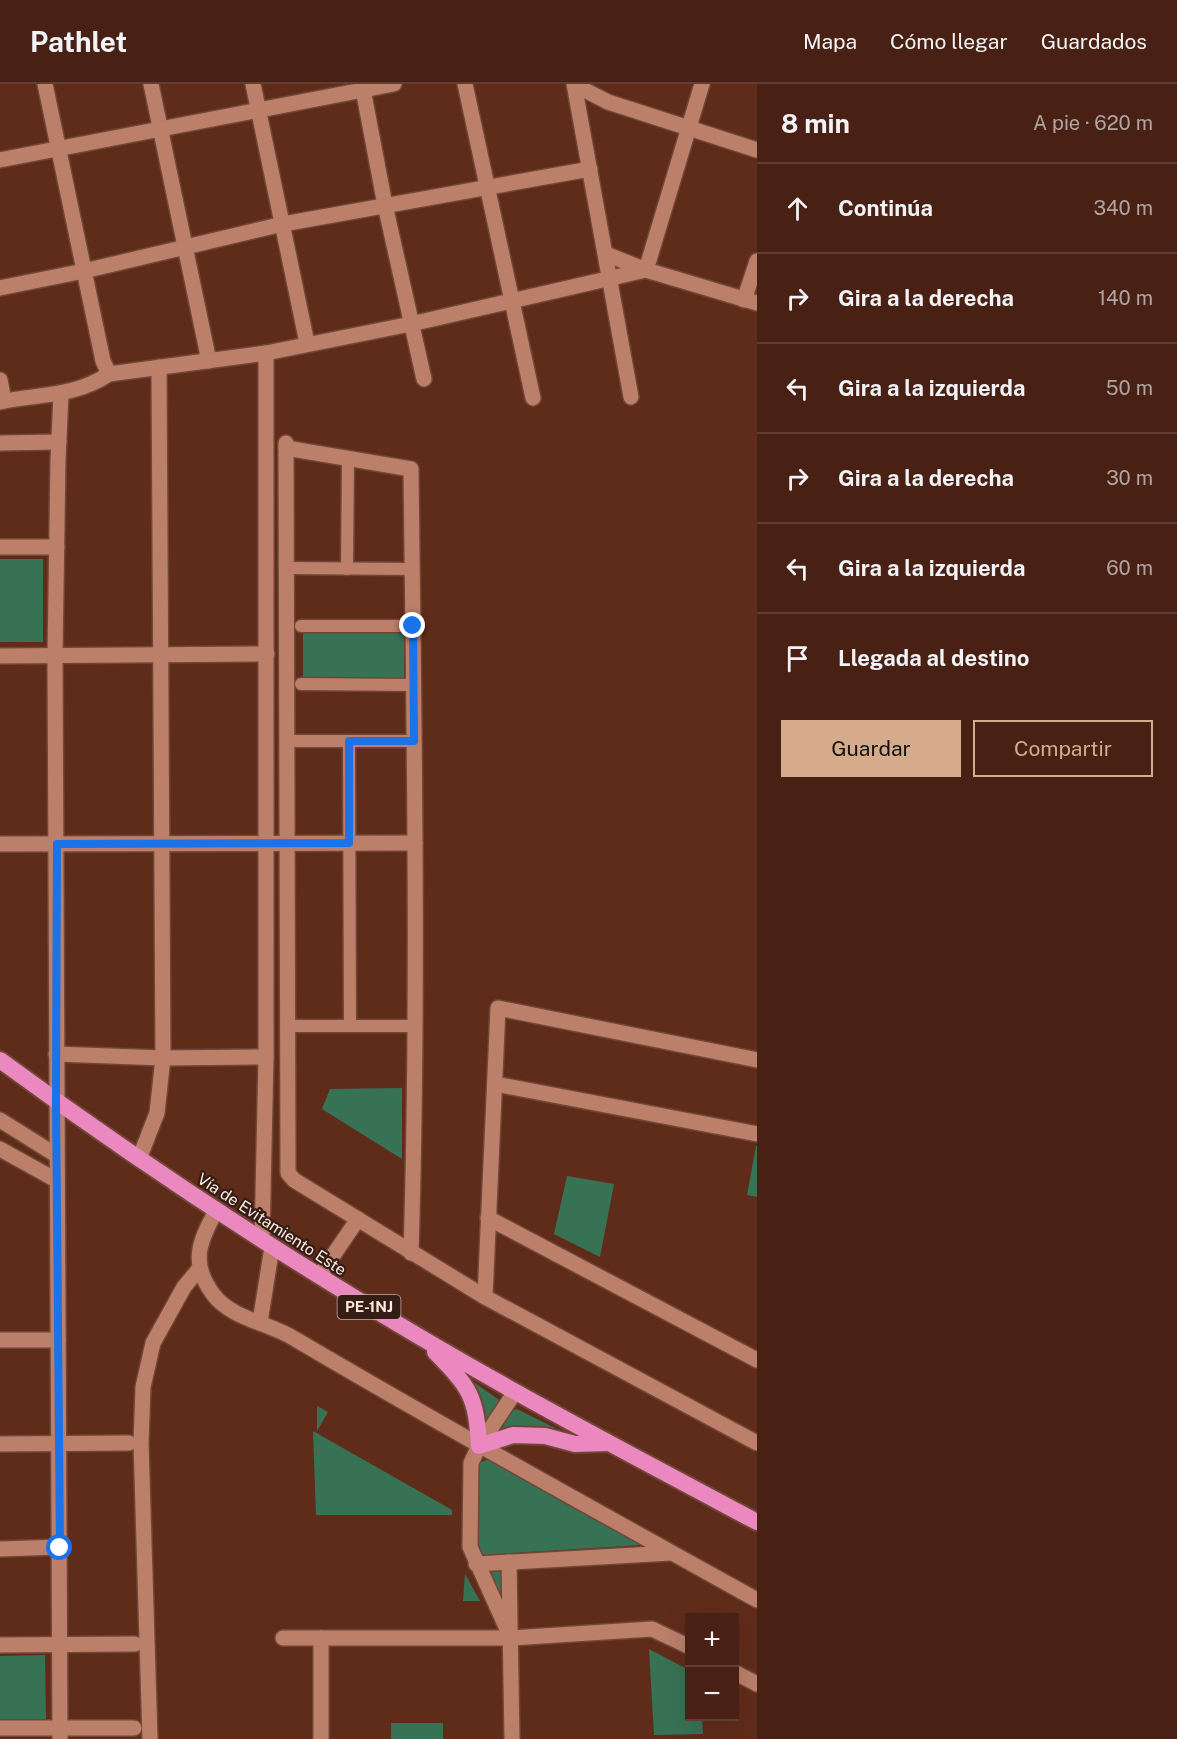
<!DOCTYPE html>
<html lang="es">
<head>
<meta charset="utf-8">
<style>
	body { margin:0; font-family:"Public Sans",sans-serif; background:#4f291d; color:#f1f3f6 }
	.controls { position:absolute; right:18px; bottom:18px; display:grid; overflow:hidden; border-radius:0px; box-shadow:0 6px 24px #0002 }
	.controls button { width:54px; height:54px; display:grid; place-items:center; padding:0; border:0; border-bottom:2px solid #603e34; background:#482114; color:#f1f3f6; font:30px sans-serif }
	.stop { position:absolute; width:18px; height:18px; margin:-14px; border:4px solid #1a73e8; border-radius:50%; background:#fff }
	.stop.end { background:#1a73e8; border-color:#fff; box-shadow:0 2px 6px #0008 }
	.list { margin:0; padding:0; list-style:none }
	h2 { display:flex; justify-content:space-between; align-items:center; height:78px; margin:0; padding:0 24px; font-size:26px }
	h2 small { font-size:20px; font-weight:400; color:#b1a3a0 }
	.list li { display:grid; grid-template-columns:39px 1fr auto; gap:18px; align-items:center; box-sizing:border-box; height:90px; padding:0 24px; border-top:2px solid #603e34 }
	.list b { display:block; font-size:22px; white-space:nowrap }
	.list em { font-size:20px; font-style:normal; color:#b1a3a0 }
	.actions { display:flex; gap:12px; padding:18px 24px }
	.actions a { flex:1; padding:14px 0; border:2px solid #d6ab8b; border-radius:0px; text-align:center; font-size:21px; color:#d6ab8b }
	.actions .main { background:#d6ab8b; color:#111 }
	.icon { flex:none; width:33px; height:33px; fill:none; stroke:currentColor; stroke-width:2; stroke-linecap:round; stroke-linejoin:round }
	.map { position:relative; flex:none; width:757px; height:1655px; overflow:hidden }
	header { display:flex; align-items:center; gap:36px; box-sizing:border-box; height:84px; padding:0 30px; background:#482114; border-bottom:2px solid #603e34 }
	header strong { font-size:28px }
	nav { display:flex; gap:33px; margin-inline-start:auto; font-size:21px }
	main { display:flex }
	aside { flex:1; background:#482114 }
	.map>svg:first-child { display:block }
	.green { fill:#387255 }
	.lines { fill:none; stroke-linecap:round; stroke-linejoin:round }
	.pedestrian-casing { stroke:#704636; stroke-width:15 }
	.minor-casing { stroke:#704636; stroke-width:18 }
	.trunk-casing { stroke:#704636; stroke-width:20 }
	.pedestrian { stroke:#bb7f6a; stroke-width:12 }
	.minor { stroke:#bb7f6a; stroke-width:15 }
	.trunk { stroke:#eb88c0; stroke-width:16 }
	.route { stroke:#1a73e8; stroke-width:8 }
	.labels { text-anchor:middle; stroke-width:4.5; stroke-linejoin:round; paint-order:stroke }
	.shield { fill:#351d15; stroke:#c2aca5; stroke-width:1.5 }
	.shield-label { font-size:15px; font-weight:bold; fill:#feeae3 }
	.street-label { font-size:16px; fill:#feeae3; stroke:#351d15 }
</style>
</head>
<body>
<header>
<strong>Pathlet</strong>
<nav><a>Mapa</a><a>Cómo llegar</a><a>Guardados</a></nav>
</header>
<main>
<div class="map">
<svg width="757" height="1655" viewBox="0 0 757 1655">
	<rect width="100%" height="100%" fill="#602c1a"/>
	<g class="green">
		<rect x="0" y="475" width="43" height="83"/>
		<polygon points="303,546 404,547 404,597 303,596"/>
		<polygon points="402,1004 402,1075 322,1025 330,1005"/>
		<polygon points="756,1062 757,1062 757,1113 747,1111"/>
		<polygon points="567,1092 614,1100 600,1173 554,1150"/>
		<polygon points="475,1299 499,1316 487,1341 482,1339 472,1303"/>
		<polygon points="317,1322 328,1328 317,1347"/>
		<polygon points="517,1325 555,1344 552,1349 500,1348 511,1327"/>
		<polygon points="313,1347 452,1426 452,1431 316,1431"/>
		<polygon points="486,1376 494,1376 639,1455 641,1461 481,1471 479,1466 479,1379"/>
		<polygon points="496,1481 503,1488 504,1512 500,1513 487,1484"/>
		<polygon points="465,1490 480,1517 463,1517"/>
		<polygon points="649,1565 689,1586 690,1632 702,1633 703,1650 654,1651"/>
		<polygon points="45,1571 46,1637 0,1637 0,1572"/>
		<rect x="391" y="1639" width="52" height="16"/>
	</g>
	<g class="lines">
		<g class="pedestrian-casing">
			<g id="pedestrian">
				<polyline points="286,484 412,485"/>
				<polyline points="347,485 348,375"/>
				<polyline points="301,542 413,542"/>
				<polyline points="301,600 413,601"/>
				<polyline points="287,657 414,657"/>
				<polyline points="349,657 350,942"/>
				<polyline points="287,942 415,942"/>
			</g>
		</g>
		<g class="minor-casing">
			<g id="minor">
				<polyline points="45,0 103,277 109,290"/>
				<polyline points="151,0 209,277"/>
				<polyline points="253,0 307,259"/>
				<polyline points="362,0 385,121 424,295"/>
				<polyline points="465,0 533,314"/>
				<polyline points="574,0 631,313"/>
				<polyline points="575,1 608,18 757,66"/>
				<polyline points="0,76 394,0"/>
				<polyline points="606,170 646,186 757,219"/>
				<polyline points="0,204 84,187 283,140 590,85"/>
				<polyline points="744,216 757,177"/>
				<polyline points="0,296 4,317"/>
				<path d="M0,318c38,-8 75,-5 109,-28l157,-21 145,-29 235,-54 56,-186"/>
				<polyline points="0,359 59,358"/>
				<polyline points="286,359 288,1089 294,1096 485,1213 757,1359"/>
				<path d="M286,364l125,21c3,261 8,523 0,784"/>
				<polyline points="0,463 57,463"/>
				<polyline points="0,572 267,570"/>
				<polyline points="0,760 415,759"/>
				<polyline points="56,970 163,974 266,973"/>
				<polyline points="495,1000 757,1050"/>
				<polyline points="0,1036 56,1071"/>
				<polyline points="0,1065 56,1096"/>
				<polyline points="139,1075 157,1029 163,974 159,283"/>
				<path d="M216,1127c-17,31 -26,52 -3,83 18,25 57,29 82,45 153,90 307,175 462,261"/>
				<polyline points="488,1134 757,1276"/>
				<polyline points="262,1156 266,973 266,269"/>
				<polyline points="319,1192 358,1135"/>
				<polyline points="485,1213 498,924 757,976"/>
				<polyline points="260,1238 272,1163"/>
				<polyline points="0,1256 58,1256"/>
				<polyline points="0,1360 129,1359"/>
				<polyline points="0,1465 60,1463"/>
				<polyline points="509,1478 512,1655"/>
				<polyline points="476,1480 671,1469"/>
				<polyline points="283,1554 511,1554 652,1545 690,1563"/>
				<polyline points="321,1554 321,1655"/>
				<polyline points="511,1554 470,1463 471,1379 479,1362 515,1308"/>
				<polyline points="0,1561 135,1560"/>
				<polyline points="734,1588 757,1600"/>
				<polyline points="0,1644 134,1644"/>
				<polyline points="60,1655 55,572 58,376 61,310"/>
				<polyline points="150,1655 141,1359 143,1303 153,1259 184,1203 199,1185"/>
			</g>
		</g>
		<g class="trunk-casing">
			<g id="trunk">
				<path d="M0,976c125,92 255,178 388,258 121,73 245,138 369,204"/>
				<path d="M435,1268c35,36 41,43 44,94l34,-11 32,1 30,8 33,-1"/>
			</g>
		</g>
		<use href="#pedestrian" class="pedestrian"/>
		<use href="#minor" class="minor"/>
		<use href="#trunk" class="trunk"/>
	</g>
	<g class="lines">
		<polyline class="route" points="60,1464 56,1017 57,760 349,759 349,657 414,657 413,542"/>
	</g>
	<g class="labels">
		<rect class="shield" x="337.5" y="1211" width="63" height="24" rx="4.5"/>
		<g class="shield-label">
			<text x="369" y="1228">PE-1NJ</text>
		</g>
		<g class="street-label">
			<text transform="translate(272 1140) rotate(33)" y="6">Vía de Evitamiento Este</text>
		</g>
	</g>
</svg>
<div class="controls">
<button>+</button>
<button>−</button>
</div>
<div class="stop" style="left:60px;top:1464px"></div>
<div class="stop end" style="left:413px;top:542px"></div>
</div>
<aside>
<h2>8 min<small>A pie · 620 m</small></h2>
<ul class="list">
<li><svg class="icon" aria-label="ahead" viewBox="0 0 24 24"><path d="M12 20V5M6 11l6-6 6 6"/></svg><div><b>Continúa</b></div><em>340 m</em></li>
<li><svg class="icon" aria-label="right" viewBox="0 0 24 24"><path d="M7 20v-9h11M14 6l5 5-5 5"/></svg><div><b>Gira a la derecha</b></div><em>140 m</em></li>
<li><svg class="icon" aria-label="left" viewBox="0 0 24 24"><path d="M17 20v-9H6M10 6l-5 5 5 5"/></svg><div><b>Gira a la izquierda</b></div><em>50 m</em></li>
<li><svg class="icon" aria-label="right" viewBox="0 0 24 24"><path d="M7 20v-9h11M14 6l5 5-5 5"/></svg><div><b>Gira a la derecha</b></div><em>30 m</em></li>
<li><svg class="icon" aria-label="left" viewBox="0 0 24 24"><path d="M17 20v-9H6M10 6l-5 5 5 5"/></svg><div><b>Gira a la izquierda</b></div><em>60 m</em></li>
<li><svg class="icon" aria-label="arrive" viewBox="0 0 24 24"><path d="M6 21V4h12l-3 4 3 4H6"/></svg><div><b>Llegada al destino</b></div></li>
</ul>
<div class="actions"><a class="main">Guardar</a><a>Compartir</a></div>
</aside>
</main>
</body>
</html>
